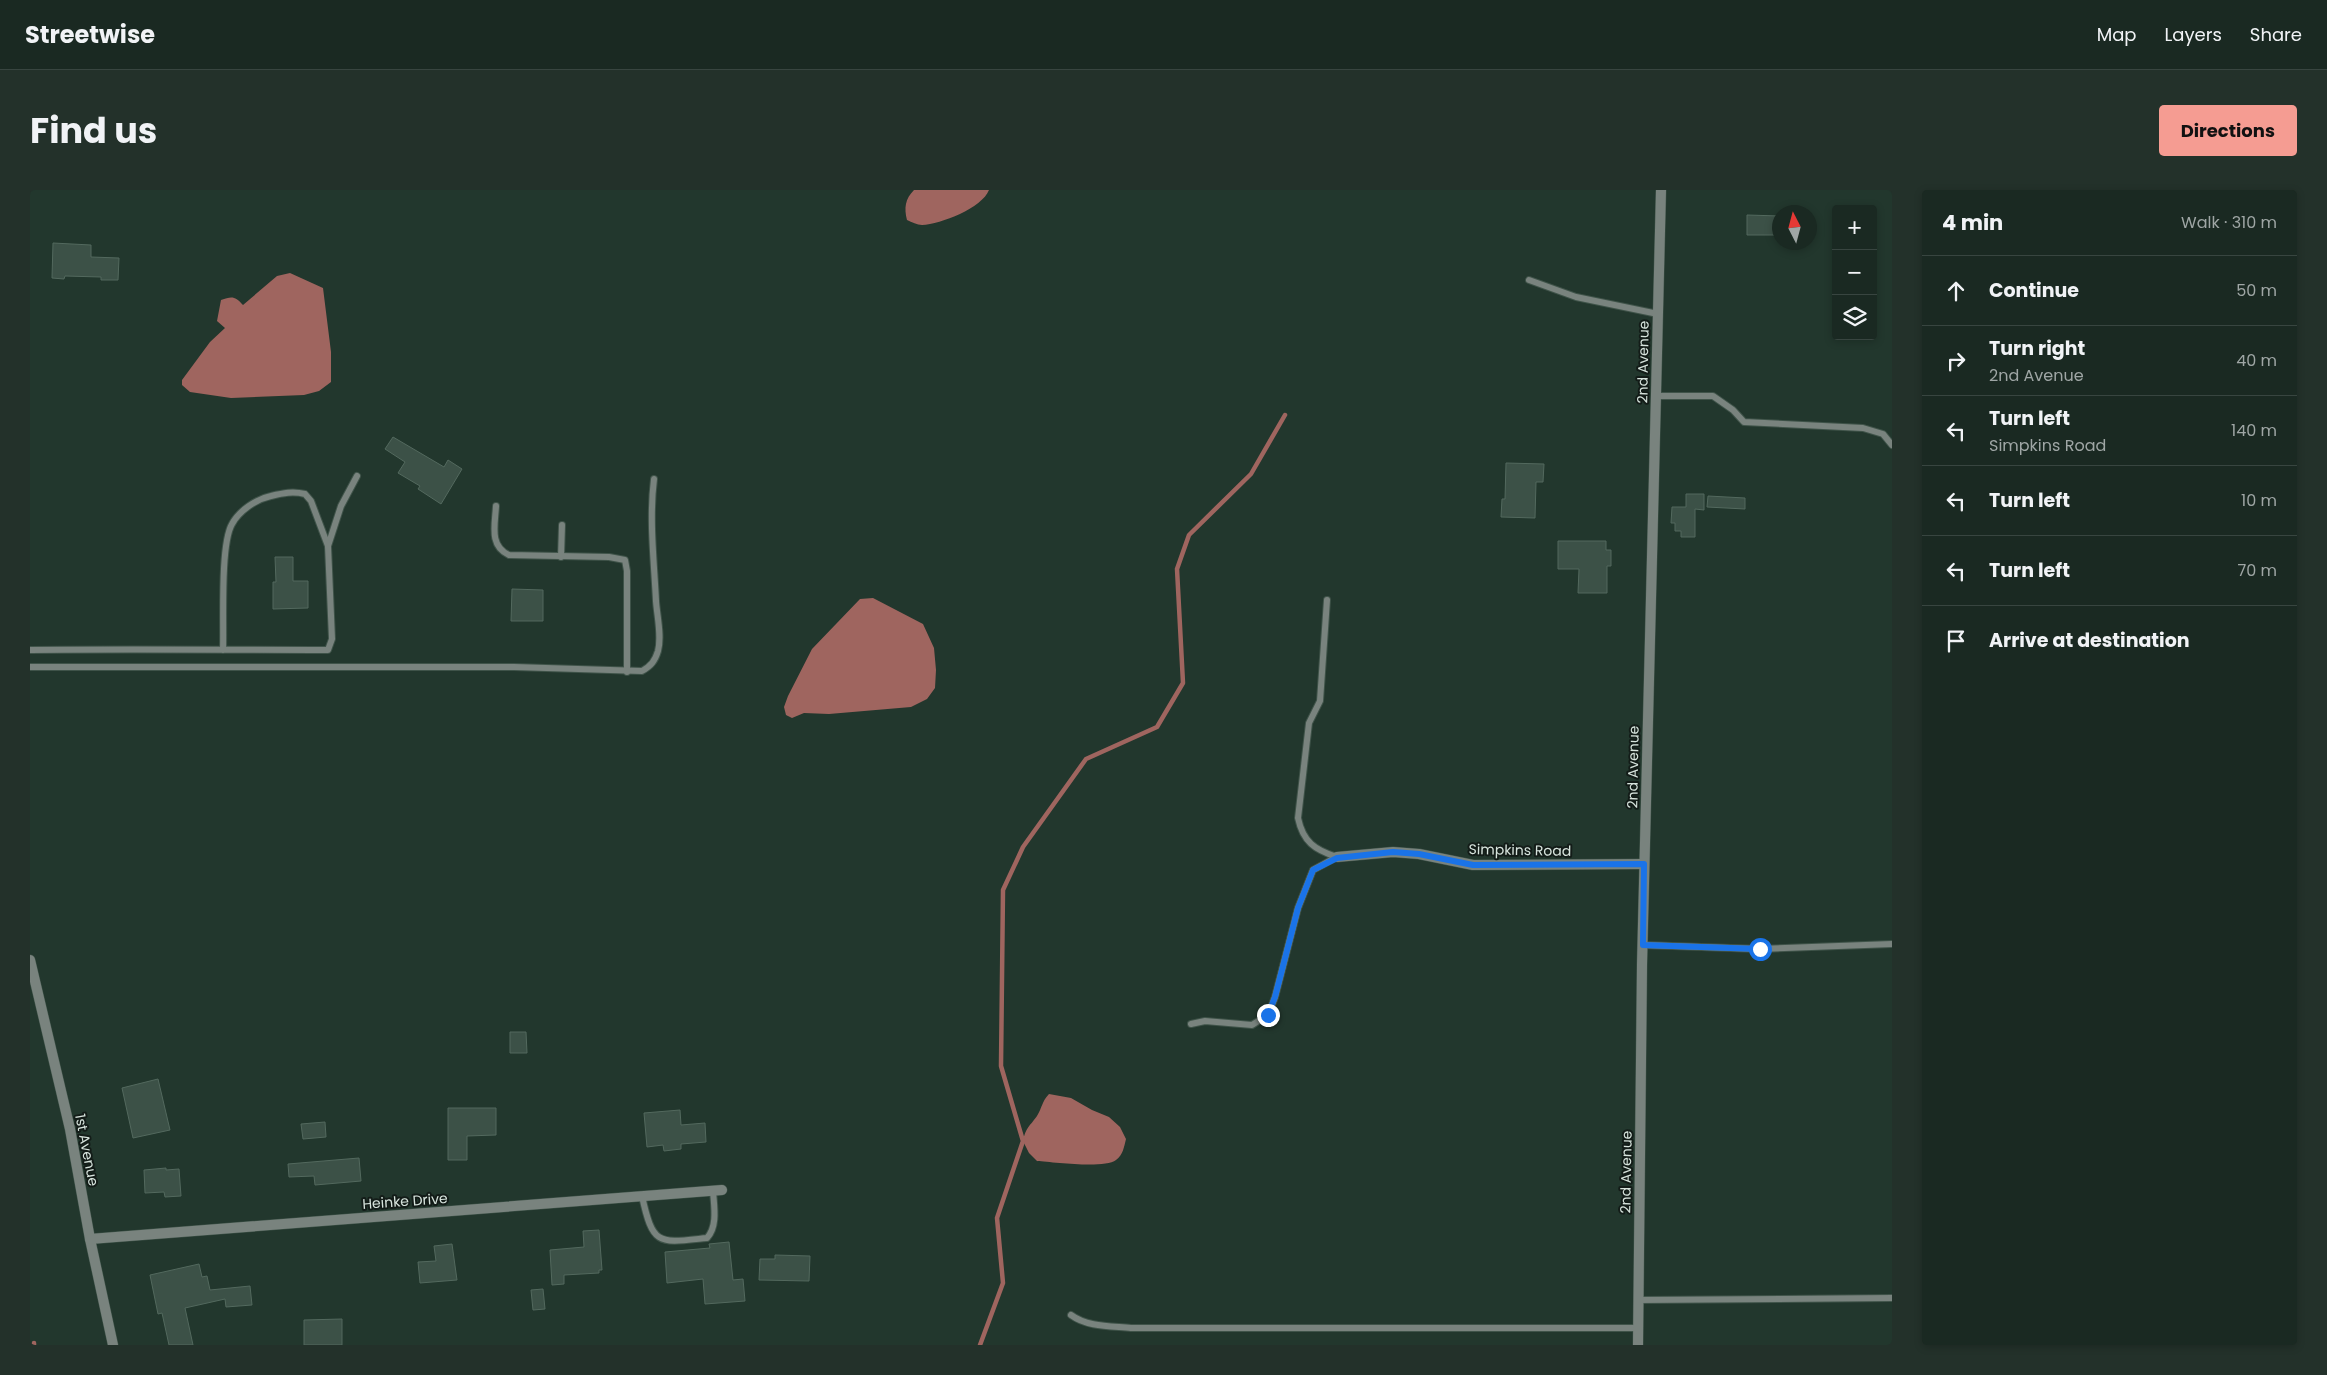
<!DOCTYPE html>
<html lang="en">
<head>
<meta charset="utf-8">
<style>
	body { margin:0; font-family:Poppins,sans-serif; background:#23312a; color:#f1f3f6 }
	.controls { position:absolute; right:15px; top:15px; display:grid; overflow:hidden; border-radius:5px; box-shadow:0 2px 8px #0003 }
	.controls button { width:45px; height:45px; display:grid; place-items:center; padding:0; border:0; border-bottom:1px solid #384540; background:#1a2922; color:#f1f3f6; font:25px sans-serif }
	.compass { position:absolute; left:1742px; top:15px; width:45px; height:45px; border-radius:50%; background:#1a2922; box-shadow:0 2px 8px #0003; rotate:354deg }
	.stop { position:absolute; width:15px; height:15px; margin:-11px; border:4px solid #1a73e8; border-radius:50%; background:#fff }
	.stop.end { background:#1a73e8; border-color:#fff; box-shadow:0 1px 5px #0008 }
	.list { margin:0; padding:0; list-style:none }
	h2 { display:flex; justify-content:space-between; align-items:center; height:65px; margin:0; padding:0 20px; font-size:21px }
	h2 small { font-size:16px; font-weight:400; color:#9fa6a5 }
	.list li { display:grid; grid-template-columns:32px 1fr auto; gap:15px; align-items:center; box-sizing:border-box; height:70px; padding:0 20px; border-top:1px solid #384540 }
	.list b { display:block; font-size:19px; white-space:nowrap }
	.list p { margin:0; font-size:16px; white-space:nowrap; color:#9fa6a5 }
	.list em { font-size:16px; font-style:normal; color:#9fa6a5 }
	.icon { flex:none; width:28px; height:28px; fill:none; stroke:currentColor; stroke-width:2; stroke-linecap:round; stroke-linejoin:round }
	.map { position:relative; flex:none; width:1862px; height:1155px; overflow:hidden; border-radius:5px }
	header { display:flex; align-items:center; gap:30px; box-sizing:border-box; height:70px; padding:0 25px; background:#1a2922; border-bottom:1px solid #384540 }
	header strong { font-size:24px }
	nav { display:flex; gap:28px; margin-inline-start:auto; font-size:18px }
	.intro { display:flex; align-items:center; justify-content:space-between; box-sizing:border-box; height:120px; padding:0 30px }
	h1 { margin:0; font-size:35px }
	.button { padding:12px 22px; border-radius:5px; background:#f59c92; color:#111; font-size:18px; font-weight:700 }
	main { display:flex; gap:30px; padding:0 30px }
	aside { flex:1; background:#1a2922; border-radius:5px; box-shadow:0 2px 8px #0003 }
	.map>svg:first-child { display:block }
	.water { fill:#9f655f }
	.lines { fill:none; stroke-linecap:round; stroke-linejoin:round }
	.stream { stroke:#9f655f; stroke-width:4.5 }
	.building { fill:#3c5147; stroke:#53695e }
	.lane-casing { stroke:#3f5349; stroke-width:8 }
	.street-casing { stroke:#3f5349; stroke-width:11 }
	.lane { stroke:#79837e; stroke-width:6 }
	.street { stroke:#79837e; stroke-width:10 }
	.route { stroke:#1a73e8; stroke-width:6 }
	.labels { text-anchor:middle; stroke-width:4; stroke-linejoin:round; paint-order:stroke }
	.street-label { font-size:14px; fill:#d7e4dd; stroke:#131c18 }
</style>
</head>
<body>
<header>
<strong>Streetwise</strong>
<nav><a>Map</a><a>Layers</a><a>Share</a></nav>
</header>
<div class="intro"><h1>Find us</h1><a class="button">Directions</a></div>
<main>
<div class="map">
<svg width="1862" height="1155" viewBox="0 0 1862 1155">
	<rect width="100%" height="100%" fill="#22372d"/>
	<g class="water">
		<path d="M884,0h75c-7,18 -48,34 -67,35 -5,0 -10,-3 -15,-5 -3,-12 -2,-21 7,-30z"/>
		<path d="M260,83l33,15 8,64v30l-12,9 -15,4 -73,3 -41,-6 -8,-7v-5l28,-38 15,-14 -8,-7 4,-21c11,-4 14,-4 22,5l34,-29z"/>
		<polygon points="843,408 893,434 904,458 906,480 905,498 897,509 881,517 799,524 774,523 762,528 756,525 754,517 758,506 782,459 830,409"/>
		<path d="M1019,904l22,4 21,12 17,7 11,10 6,12c-2,8 -3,16 -10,21 -12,9 -63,2 -79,1l-8,-8 -6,-12c3,-14 7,-15 14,-25 5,-8 5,-15 12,-22z"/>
	</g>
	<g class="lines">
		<g class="stream">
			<polyline points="4,1153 4,1155"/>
			<polyline points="950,1155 973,1093 967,1028 993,951 971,876 973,700 993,657 1056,569 1127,537 1153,493 1147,379 1159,345 1221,284 1255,225"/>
		</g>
	</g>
	<g class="building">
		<polygon points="1717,25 1750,26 1750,45 1717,45"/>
		<polygon points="23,53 61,55 61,67 89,68 88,90 71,90 71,87 35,86 34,89 22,88"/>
		<polygon points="363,247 414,277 418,270 432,279 411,314 388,299 390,296 368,283 375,272 355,259"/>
		<polygon points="1476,273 1514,274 1513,292 1506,292 1505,328 1471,327 1472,309 1475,309"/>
		<polygon points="1656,304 1674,304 1674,320 1665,319 1665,347 1651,347 1651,341 1645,341 1645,333 1641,333 1642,317 1656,317"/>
		<polygon points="1678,306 1715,308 1715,319 1677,317"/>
		<polygon points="1528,351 1576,351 1576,360 1581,360 1581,376 1577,376 1577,403 1548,403 1549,379 1528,379"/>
		<polygon points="245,367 263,367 263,391 278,391 278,418 243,419 243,392 246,392"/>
		<polygon points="482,399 513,400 513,431 481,431"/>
		<polygon points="480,842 496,842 497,863 480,863"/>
		<polygon points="128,889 140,940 103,948 92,898"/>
		<polygon points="418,918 466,918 466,945 437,946 437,970 418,970"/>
		<polygon points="650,920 651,935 675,933 676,952 651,954 651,959 634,961 633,955 617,957 614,923"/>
		<polygon points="295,932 296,947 273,949 271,934"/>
		<polygon points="329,968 331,991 285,995 284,986 259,987 258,974"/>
		<polygon points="136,978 136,980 149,979 151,1006 135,1007 134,1002 115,1003 114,980"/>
		<polygon points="569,1040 572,1080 569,1080 569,1083 534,1085 534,1094 522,1095 520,1060 554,1057 553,1041"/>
		<polygon points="699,1052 703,1090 713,1089 715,1111 675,1114 673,1089 637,1093 635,1062 680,1058 679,1054"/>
		<polygon points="422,1054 427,1090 390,1093 388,1072 406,1071 404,1056"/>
		<polygon points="745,1065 780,1066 779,1091 729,1090 730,1069 745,1069"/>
		<polygon points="169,1074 172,1087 177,1086 180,1100 220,1096 222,1115 196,1117 195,1109 155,1118 163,1155 139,1155 132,1123 128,1124 120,1085"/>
		<polygon points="513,1099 515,1119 503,1120 501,1100"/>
		<polygon points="312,1129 312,1155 274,1155 274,1130"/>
	</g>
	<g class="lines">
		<g class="lane-casing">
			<g id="lane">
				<polyline points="1499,90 1546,107 1628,124"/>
				<polyline points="1626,206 1683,206 1703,220 1714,232 1833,238 1853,244 1862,255"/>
				<path d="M466,316c-1,19 -7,40 13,49l100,2 16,3 2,11v101"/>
				<polyline points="298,356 311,316 327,286"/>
				<polyline points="531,367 532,335"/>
				<path d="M1297,410l-7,101 -11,22 -11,95c5,24 17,32 39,39"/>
				<path d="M0,460c99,-1 199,0 298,0l4,-11 -4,-93 -17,-45 -6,-7c-12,-3 -22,-1 -34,2 -15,3 -32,15 -39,28 -12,21 -8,99 -9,126"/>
				<path d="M0,477h484l128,4c9,-5 13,-10 16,-20 4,-15 -1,-35 -2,-50 -2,-41 -7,-82 -2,-122"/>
				<polyline points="1613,755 1730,759 1862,754"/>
				<polyline points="1161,834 1175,831 1222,835 1238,825 1245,807 1268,718 1283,680 1307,667"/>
				<path d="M612,1006c11,51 17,47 65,42 11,-12 7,-32 6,-47"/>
				<polyline points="1608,1110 1862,1108"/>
				<path d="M1041,1125c16,12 40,11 60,13h507"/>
			</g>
		</g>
		<g class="street-casing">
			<g id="street">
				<polyline points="1307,667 1363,662 1389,664 1443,675 1614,674"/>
				<polyline points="0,770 40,939 60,1049 83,1155"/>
				<polyline points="60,1049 692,1000"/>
				<polyline points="1608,1155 1612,775 1631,0"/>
			</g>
		</g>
		<use href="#lane" class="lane"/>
		<use href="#street" class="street"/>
	</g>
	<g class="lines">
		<polyline class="route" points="1238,825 1245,807 1268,718 1283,680 1307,668 1363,662 1389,664 1443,675 1614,674 1613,755 1730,759"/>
	</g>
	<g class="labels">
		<g class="street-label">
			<text transform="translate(1613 172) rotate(-89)" y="5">2nd Avenue</text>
			<text transform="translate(1603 577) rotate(-89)" y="5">2nd Avenue</text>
			<text transform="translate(1490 660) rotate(1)" y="5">Simpkins Road</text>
			<text transform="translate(57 960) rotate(79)" y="5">1st Avenue</text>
			<text transform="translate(1596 982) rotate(-89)" y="5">2nd Avenue</text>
			<text transform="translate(375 1011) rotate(-4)" y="5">Heinke Drive</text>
		</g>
	</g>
</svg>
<div class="controls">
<button>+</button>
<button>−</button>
<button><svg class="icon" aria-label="layers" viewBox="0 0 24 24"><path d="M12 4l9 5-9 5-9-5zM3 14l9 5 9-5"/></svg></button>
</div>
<svg class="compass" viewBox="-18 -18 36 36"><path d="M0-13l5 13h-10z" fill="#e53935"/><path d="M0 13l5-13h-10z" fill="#9fa6a5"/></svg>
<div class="stop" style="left:1730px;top:759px"></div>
<div class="stop end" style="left:1238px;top:825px"></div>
</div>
<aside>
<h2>4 min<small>Walk · 310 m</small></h2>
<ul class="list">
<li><svg class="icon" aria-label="ahead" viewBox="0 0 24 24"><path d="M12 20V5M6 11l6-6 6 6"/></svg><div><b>Continue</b></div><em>50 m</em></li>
<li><svg class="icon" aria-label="right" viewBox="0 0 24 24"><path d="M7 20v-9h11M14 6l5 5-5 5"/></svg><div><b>Turn right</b><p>2nd Avenue</p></div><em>40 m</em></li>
<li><svg class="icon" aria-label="left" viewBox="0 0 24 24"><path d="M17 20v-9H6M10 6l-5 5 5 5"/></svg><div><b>Turn left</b><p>Simpkins Road</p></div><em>140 m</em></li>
<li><svg class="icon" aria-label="left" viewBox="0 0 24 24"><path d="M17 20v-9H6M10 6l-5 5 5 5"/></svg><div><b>Turn left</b></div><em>10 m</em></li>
<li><svg class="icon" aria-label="left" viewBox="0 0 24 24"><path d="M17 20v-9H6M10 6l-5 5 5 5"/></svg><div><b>Turn left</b></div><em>70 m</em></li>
<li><svg class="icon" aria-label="arrive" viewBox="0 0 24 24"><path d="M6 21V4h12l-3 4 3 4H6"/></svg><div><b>Arrive at destination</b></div></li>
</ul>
</aside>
</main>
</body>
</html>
